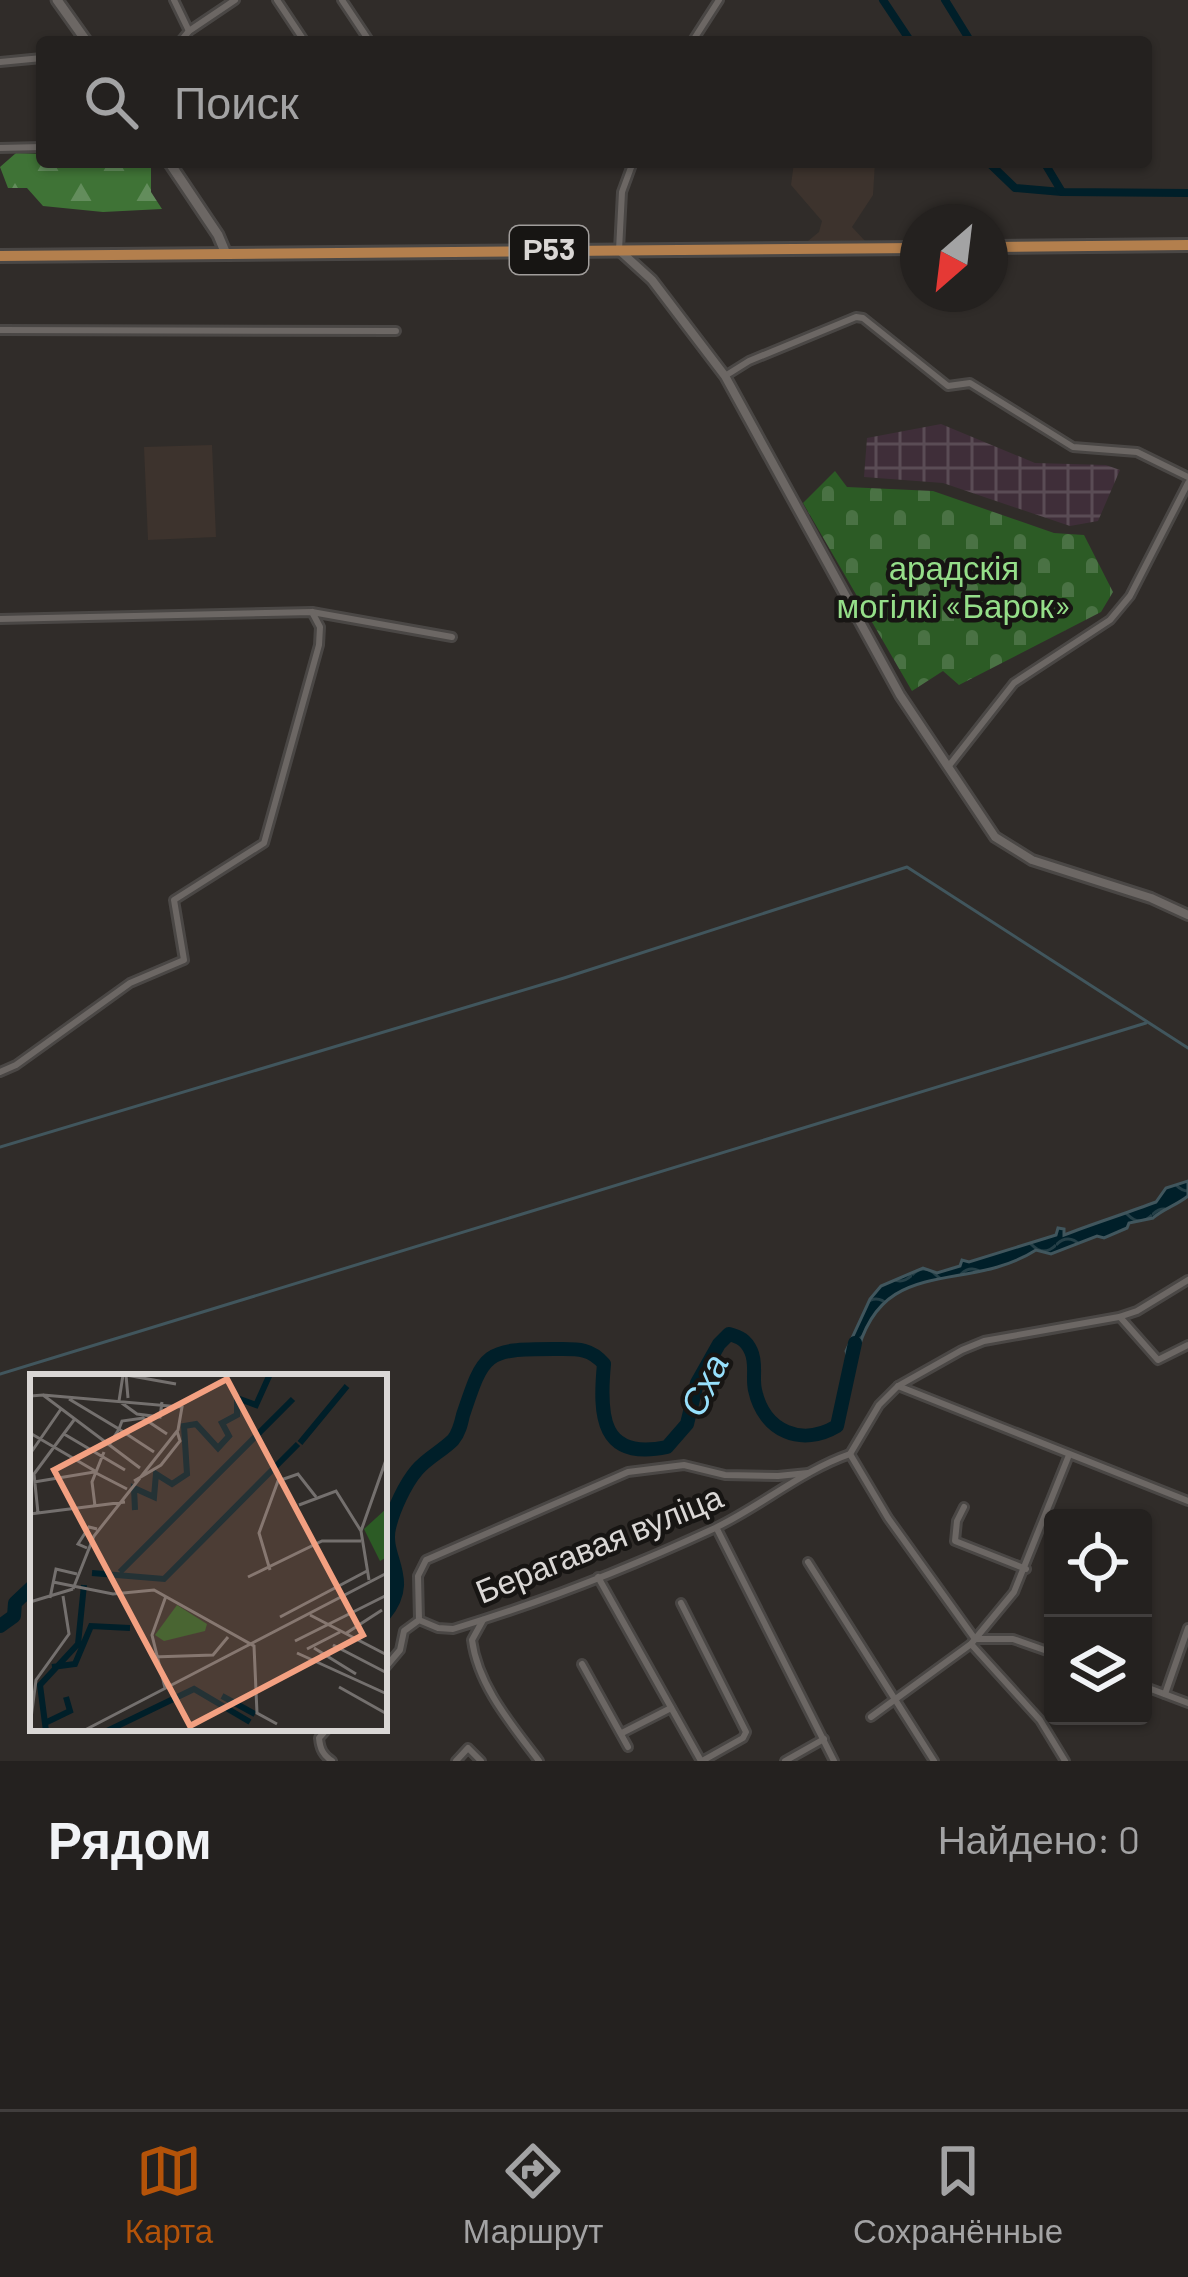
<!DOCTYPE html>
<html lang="ru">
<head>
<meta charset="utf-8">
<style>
	body { margin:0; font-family:Barlow,sans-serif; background:#2c2928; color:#f1f3f6 }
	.controls { position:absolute; right:36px; bottom:36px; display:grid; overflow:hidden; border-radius:12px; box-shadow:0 3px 9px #0004 }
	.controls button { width:108px; height:108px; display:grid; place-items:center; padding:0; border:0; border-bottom:3px solid #413e3d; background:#24211f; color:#f1f3f6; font:60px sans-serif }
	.compass { position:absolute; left:900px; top:204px; width:108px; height:108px; border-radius:50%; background:#24211f; box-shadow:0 3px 9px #0004; rotate:208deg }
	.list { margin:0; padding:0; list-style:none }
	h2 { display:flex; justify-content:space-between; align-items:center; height:156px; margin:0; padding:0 48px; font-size:51px }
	h2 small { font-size:39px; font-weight:400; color:#a3a3a4 }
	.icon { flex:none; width:66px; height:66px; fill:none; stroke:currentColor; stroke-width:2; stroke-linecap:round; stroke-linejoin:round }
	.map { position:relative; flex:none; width:1188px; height:1761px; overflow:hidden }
	.search { position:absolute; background:#24211f; box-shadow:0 3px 9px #0004; left:36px; right:36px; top:36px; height:132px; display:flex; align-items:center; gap:30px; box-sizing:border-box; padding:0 42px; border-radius:12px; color:#a3a3a4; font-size:45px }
	.sheet { height:348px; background:#24211f }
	nav { display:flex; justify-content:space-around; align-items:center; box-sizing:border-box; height:168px; border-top:3px solid #413e3d; background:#24211f; font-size:33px; color:#a3a3a4 }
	nav a { display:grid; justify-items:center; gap:6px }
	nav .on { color:#b45309 }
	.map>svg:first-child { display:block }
	.built { fill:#3d332d }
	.industrial { fill:url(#industrial-grid) }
	.forest { fill:url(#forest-firs) }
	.cemetery { fill:url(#cemetery-stones) }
	.water { fill:url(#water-waves); stroke:#41565d; stroke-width:3 }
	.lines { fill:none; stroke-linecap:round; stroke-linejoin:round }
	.stream { stroke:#41565d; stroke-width:3 }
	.canal { stroke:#001f29; stroke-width:8 }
	.river { stroke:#001f29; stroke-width:14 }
	.minor-casing { stroke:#4a4745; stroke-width:12 }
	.tertiary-casing { stroke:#4a4745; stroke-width:14 }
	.secondary-casing { stroke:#4a4745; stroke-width:15 }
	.primary-casing { stroke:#4a4745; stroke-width:16 }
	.minor { stroke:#6c6764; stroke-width:6 }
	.tertiary { stroke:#6c6764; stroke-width:8 }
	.secondary { stroke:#6c6764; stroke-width:9 }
	.primary { stroke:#b37f4d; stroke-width:10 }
	.labels { text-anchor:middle; stroke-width:9; stroke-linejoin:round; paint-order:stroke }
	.shield { fill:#171513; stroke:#a09d9b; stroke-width:3 }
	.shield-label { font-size:30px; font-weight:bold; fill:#dad7d5 }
	.park-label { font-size:33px; fill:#95de89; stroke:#171513 }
	.street-label { font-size:33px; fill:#dad7d5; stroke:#171513 }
	.water-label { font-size:36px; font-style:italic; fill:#97e0fc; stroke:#171513 }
	.inset-river { fill:none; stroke:#001f29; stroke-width:6 }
	.inset-road { fill:none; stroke:#74706e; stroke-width:3 }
	.view { fill:#f3a081; fill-opacity:0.15; stroke:#f3a081; stroke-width:6 }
	.inset-edge { fill:none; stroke:#dad7d5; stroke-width:6 }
</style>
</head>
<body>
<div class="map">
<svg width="1188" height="1761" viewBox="0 0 1188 1761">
	<defs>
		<pattern id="industrial-grid" width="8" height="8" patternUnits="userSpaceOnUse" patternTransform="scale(3)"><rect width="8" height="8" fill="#3f2e39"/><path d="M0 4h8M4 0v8" fill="none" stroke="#5a4c55"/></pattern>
		<pattern id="forest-firs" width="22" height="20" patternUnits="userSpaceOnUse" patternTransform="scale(3)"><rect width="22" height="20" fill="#3f7336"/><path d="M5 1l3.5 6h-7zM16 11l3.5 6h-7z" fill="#638d5c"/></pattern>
		<pattern id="cemetery-stones" width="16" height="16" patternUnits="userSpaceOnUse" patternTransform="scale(3)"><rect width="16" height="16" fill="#2c5b25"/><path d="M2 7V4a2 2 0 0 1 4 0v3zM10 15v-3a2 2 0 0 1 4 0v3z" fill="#4a7244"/></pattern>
		<pattern id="water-waves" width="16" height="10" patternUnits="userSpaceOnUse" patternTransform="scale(3)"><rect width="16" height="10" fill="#001f29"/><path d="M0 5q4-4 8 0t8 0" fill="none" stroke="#253f47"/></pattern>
	</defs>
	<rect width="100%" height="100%" fill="#302c29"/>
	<g class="built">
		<polygon points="794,162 875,162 873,195 852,227 865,241 808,241 819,232 822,221 791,185"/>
		<polygon points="212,445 216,537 148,540 144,447"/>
	</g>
	<polygon class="industrial" points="941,424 1035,463 1106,465 1120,470 1098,521 1070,526 943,483 864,477 867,438"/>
	<polygon class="forest" points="16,153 42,154 42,162 151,162 151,192 162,209 103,212 43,206 27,188 8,188 0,167"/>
	<polygon class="cemetery" points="835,471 847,487 933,491 1054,533 1084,535 1113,592 1101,612 959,685 943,671 912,691 803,503"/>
	<path class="water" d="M1188,1181v15c-11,9 -25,13 -35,22l-24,5 -2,5 -23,10 -7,-2 -46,18 -15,-4c-70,45 -156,2 -180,108h-8l-2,-7 24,-52 11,-13 42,-18 14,5 23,-7 2,-6 7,2 87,-27 2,-7 6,1v6c28,-11 63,-22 92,-33l10,-14z"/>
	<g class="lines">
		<g class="stream">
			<polyline points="0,1147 564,978 907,867 1188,1048"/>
			<polyline points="0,1374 1146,1023"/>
		</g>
		<g class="canal">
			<polyline points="883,0 911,42"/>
			<polyline points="945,0 971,42"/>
			<polyline points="988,162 1015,188 1062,192"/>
			<polyline points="1044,162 1062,192 1188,193"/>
		</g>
		<g class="river">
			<path d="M384,1615c30,-36 -2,-57 5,-87 4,-18 16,-44 28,-58 10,-12 25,-19 36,-30 6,-7 8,-16 10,-25 21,-63 22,-66 91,-66 21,0 36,-2 50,15 -5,52 -3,97 63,83l20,-23 10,-41 22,-39 10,-10c11,3 17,6 22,17 6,13 1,26 4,39 9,42 47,57 82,36l18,-83"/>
			<polyline points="0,1626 14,1616 15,1603 33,1586"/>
		</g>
		<g class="minor-casing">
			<g id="minor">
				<polyline points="174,0 189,31"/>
				<polyline points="277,0 305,42"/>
				<polyline points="342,0 370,42"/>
				<polyline points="180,42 189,31 235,0"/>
				<polyline points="692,42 719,0"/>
				<polyline points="0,62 42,58"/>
				<polyline points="0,148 42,147"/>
				<polyline points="619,250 622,192 633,162"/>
				<polyline points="0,330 396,331"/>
				<polyline points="725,376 749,361 856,317 863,318 948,386 970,383 1073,447 1137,452 1188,477"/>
				<polyline points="0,619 312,612 452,637"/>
				<polyline points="948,767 1014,683 1110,620 1130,596 1188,483"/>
				<polyline points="0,1072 16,1065 130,983 184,960 174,900 264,843 319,645 320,627 312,612"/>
				<polyline points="1120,1317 1158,1360 1188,1345"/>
				<polyline points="898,1386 1188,1501"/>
				<polyline points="850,1454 879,1405 898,1386 962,1350 984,1341 1119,1317 1137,1311 1188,1280"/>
				<polyline points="850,1454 888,1518 975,1639 1013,1639 1053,1653"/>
				<polyline points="964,1507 957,1521 955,1541 1026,1569"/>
				<polyline points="717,1529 834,1761"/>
				<polyline points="808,1562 934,1761"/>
				<polyline points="598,1577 701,1761"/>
				<polyline points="681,1603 746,1732 743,1738 702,1761"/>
				<polyline points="419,1620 418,1576 426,1560 628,1472 684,1465 725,1475 778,1476 808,1473"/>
				<path d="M483,1620l-11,20c6,46 40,85 67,121"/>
				<polyline points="971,1644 1040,1720 1065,1761"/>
				<polyline points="582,1664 628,1747"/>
				<path d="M384,1669l16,-19 4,-19 15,-11 19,8 15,1c86,-26 178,-62 260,-100 47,-22 88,-58 137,-75"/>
				<polyline points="1143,1686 1188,1703"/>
				<polyline points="1165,1694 1188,1628"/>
				<polyline points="871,1717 971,1644 1014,1592 1069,1455"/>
				<path d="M328,1728l-9,10c1,11 4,17 13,23"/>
				<polyline points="622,1733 671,1708"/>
				<polyline points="456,1761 468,1748 481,1761"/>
				<polyline points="785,1761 824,1739"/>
			</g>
		</g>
		<g class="tertiary-casing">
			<polyline id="tertiary" points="619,250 652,280 725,376 900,695 995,837 1032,860 1151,898 1188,915"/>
		</g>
		<g class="secondary-casing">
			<g id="secondary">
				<polyline points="57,0 87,42"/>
				<polyline points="169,162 218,235 226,254"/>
			</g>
		</g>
		<g class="primary-casing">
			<g id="primary">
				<polyline points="990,247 1188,245"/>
				<polyline points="0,256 918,248"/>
			</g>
		</g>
		<use href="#minor" class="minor"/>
		<use href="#tertiary" class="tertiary"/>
		<use href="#secondary" class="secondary"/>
		<use href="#primary" class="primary"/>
	</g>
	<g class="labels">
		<rect class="shield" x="510" y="226" width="78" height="48" rx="9"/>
		<g class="shield-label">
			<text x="549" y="260">Р53</text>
		</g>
		<g class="park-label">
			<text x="954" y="580">арадскія<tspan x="954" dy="38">могілкі «Барок»</tspan></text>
		</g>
		<g class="street-label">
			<text transform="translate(599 1544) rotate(-22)" y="12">Берагавая вуліца</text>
		</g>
		<g class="water-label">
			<text transform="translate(704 1385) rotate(-64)" y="13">Сха</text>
		</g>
	</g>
	<g transform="translate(30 1374)">
		<rect width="357" height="357" fill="#302c29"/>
		<path d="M357,134v49l-7,4 -16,-32zM147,231l30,19 -2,7 -41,10 -9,-6z" fill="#2c5b25"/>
		<path class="inset-river" d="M270,69l47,-57M105,136l-1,-22 20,9 2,-23 16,10 15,-10 -3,-48 12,-2 22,24 11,-12 -7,-13 15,-8v-17l19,7 14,-31M90,198l173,-173M62,199l72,6 134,-135M22,293l23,-3 16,-38 39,2M192,322l33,18M15,349l25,-12 -4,-14M16,357l-6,-46 38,-41 6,-59M77,357l87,-42 56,33"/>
		<path class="inset-road" d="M68,0l25,1 -4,26 18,13 23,3 2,-15M13,21l139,12 -4,23 -84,106 -21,53M0,22l13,-1 97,73M98,24l-2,-23 50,9M39,25l50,30 3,-8 21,-3 24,16M0,59l65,38M34,60l61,36M79,71l10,-16 35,23M0,80l31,-45M104,107l27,-16 19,-24 -3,-10M4,108l60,-10 33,17M269,131l37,-14 25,40M65,132l-3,-24 12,-30M8,139l-4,-39 40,-54M0,140l95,-12M57,174l-9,-4 11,-17 8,2M240,196l-11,-37 19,-52 20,-7 18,23M218,203l74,-36h39M339,206l-8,-49 26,-74M23,208l60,12 41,-4 100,56 3,67 20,11M20,224l6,-29 21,5M0,228l43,-13M280,241l77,40M250,243l87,-46M315,260l37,-24M265,267l92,-46M303,271l54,28M284,274l42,26M277,275l33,-17M267,279l90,41M123,283l60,-2 15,-18M309,313l48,27M135,314l-13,-53 14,-39M0,352l6,-46 33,-46 -6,-38M53,357l304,-158"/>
		<path class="view" d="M197,5l136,256 -173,91 -136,-256z"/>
		<rect width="357" height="357" class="inset-edge"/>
	</g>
</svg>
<div class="controls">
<button><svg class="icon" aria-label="locate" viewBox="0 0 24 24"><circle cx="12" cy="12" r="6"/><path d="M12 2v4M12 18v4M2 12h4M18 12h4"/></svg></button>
<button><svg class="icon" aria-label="layers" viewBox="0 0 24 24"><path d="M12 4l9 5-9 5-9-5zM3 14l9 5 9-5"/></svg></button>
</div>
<svg class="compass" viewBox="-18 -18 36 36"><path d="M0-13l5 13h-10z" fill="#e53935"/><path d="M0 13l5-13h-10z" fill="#a3a3a4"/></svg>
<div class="search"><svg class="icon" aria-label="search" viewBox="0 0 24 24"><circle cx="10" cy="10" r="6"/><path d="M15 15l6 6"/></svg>Поиск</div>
</div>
<section class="sheet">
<h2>Рядом<small>Найдено: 0</small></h2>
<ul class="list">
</ul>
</section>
<nav>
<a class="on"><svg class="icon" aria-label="map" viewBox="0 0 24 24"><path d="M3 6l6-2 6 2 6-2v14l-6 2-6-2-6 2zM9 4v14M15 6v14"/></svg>Карта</a>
<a><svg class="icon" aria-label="directions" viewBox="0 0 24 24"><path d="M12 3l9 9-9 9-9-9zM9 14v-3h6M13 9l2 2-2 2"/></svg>Маршрут</a>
<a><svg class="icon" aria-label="saved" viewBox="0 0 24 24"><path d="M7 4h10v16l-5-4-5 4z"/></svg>Сохранённые</a>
</nav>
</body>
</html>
